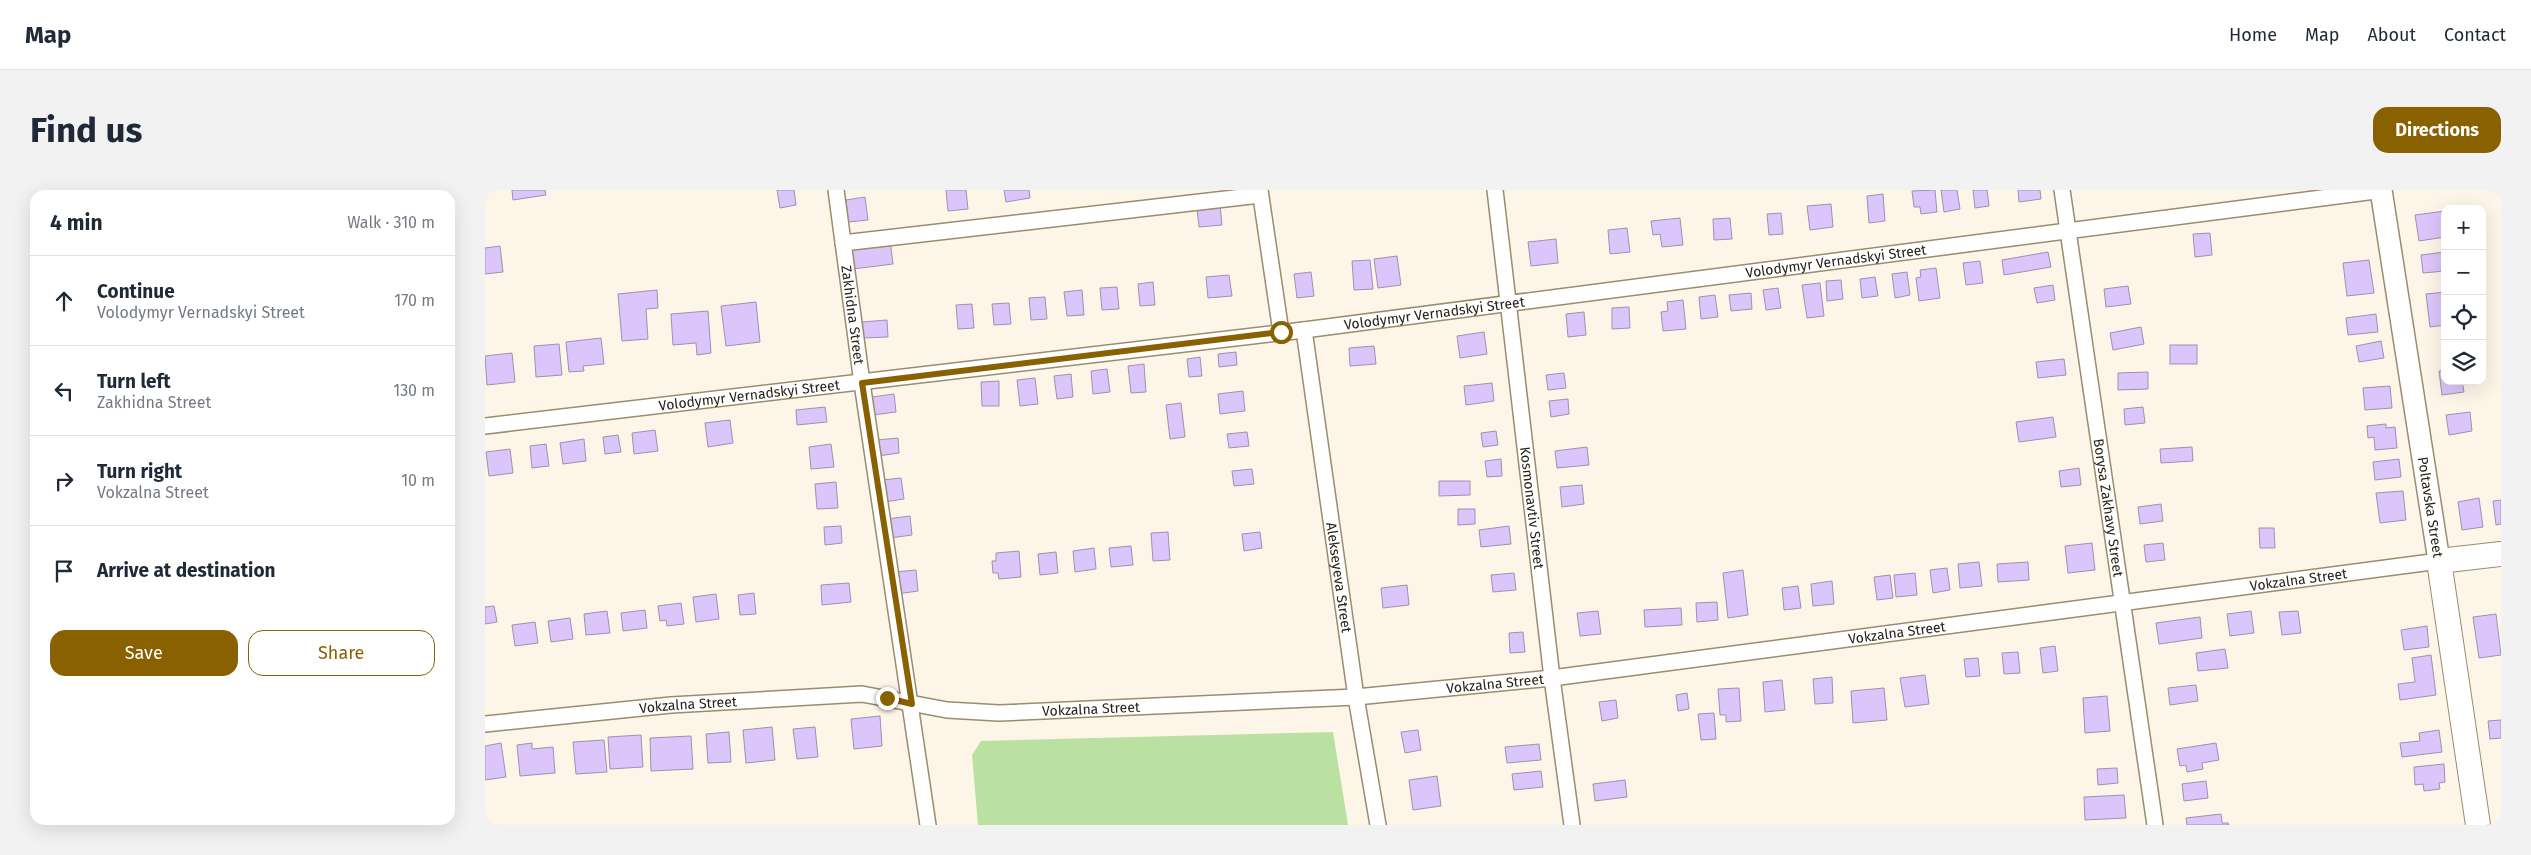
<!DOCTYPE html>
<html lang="en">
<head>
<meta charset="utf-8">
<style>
	body { margin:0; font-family:"Fira Sans",sans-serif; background:#f2f2f3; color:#1f2937 }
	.controls { position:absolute; right:15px; top:15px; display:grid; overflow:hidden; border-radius:10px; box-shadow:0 5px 20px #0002 }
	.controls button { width:45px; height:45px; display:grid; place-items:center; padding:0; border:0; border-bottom:1px solid #e0e1e3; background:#fff; color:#1f2937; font:25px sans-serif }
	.stop { position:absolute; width:15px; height:15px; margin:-11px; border:4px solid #896100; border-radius:50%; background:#fff }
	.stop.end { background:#896100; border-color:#fff; box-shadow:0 1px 5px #0008 }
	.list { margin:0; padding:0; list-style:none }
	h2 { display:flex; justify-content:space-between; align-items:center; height:65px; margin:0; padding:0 20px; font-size:21px }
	h2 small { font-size:16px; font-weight:400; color:#747a83 }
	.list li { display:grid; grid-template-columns:32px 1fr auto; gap:15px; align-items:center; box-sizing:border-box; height:90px; padding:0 20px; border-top:1px solid #e0e1e3 }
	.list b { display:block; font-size:19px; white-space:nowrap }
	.list p { margin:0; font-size:16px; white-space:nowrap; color:#747a83 }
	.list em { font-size:16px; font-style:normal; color:#747a83 }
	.actions { display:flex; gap:10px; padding:15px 20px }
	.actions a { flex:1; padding:11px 0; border:1px solid #896100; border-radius:15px; text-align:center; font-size:18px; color:#896100 }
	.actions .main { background:#896100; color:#fff }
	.icon { flex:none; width:28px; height:28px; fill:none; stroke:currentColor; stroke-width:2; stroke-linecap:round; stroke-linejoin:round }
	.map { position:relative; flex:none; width:2016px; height:635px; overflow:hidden; border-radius:15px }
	header { display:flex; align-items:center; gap:30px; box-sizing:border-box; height:70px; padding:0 25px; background:#fff; border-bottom:1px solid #e0e1e3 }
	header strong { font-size:24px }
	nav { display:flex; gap:28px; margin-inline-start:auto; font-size:18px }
	.intro { display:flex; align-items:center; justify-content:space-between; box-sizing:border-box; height:120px; padding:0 30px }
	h1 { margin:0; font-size:35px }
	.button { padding:12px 22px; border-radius:15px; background:#896100; color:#fff; font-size:18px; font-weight:700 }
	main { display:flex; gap:30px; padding:0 30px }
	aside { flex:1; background:#fff; border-radius:15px; box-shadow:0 5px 20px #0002 }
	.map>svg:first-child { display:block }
	.green { fill:#bbe1a2 }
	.building { fill:#dcc5fa; stroke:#9e91b0 }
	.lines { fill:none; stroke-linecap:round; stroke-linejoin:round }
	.street-casing { stroke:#9c8b6d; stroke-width:18 }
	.secondary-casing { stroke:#9c8b6d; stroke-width:24 }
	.primary-casing { stroke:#9c8b6d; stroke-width:26 }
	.street { stroke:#fff; stroke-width:15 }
	.secondary { stroke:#fff; stroke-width:21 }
	.primary { stroke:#fff; stroke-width:24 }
	.route { stroke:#896100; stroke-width:6 }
	.labels { text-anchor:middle; stroke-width:4; stroke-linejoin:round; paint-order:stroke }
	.street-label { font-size:14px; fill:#292317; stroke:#fff }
</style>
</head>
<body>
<header>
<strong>Map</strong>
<nav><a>Home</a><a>Map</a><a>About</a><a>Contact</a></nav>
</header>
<div class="intro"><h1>Find us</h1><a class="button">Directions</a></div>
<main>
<aside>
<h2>4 min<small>Walk · 310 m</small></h2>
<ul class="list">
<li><svg class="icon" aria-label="ahead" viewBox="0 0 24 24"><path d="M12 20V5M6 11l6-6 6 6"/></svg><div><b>Continue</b><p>Volodymyr Vernadskyi Street</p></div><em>170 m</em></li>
<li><svg class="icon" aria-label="left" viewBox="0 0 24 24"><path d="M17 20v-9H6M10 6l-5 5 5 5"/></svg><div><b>Turn left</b><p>Zakhidna Street</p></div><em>130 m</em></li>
<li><svg class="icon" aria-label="right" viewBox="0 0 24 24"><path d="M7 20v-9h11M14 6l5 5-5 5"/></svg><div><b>Turn right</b><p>Vokzalna Street</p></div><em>10 m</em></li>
<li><svg class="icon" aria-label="arrive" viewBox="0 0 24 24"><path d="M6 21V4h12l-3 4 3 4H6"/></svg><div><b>Arrive at destination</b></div></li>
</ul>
<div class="actions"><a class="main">Save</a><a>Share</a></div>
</aside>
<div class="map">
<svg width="2016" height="635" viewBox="0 0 2016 635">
	<rect width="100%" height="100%" fill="#fdf6e8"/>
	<polygon class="green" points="848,542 863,635 493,635 487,565 496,551"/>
	<g class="building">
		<polygon points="27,0 60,0 61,5 28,10"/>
		<polygon points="292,0 309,0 311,15 295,18"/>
		<polygon points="461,0 481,0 483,19 463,21"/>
		<polygon points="519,0 544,0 545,8 521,12"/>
		<polygon points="1450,0 1452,22 1436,24 1435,17 1429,17 1427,1"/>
		<polygon points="1456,0 1472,0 1475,19 1459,22"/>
		<polygon points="1488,0 1502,0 1504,16 1490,18"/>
		<polygon points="1533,0 1555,0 1556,9 1534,12"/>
		<polygon points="1398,4 1400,31 1384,33 1382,6"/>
		<polygon points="380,7 383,30 363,32 361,10"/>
		<polygon points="1346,14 1348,37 1325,40 1322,16"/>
		<polygon points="735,15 737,35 714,37 712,18"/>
		<polygon points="1960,21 1960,47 1934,51 1930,25"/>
		<polygon points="1296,23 1298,44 1284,45 1282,24"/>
		<polygon points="1195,28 1198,55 1177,57 1175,44 1168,45 1166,31"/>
		<polygon points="1245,28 1247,49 1229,50 1228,29"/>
		<polygon points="1142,38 1145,62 1125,64 1123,40"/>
		<polygon points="1725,43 1727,65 1710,67 1708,44"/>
		<polygon points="1071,49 1073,73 1046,76 1043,52"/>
		<polygon points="405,50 408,74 368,79 366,55"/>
		<polygon points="15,56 18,82 0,84 0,58"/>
		<polygon points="1563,62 1566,77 1519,85 1517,70"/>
		<polygon points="1960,62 1960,81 1938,83 1936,65"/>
		<polygon points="912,66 916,95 893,98 889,69"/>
		<polygon points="885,70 888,99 869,100 867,71"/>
		<polygon points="1884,70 1889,103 1862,106 1858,73"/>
		<polygon points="1495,71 1498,93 1481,95 1478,73"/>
		<polygon points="1451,78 1455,108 1434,111 1431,88 1436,87 1435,80"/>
		<polygon points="826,82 829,106 812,108 809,84"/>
		<polygon points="1422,82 1425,105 1410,108 1407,84"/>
		<polygon points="744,85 747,106 723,108 721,87"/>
		<polygon points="1390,87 1393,106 1377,108 1375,89"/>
		<polygon points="1356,90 1358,109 1342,111 1341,91"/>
		<polygon points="668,92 670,115 655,116 653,94"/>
		<polygon points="1335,93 1339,126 1322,128 1317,95"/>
		<polygon points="1568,95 1570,110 1552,113 1549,98"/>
		<polygon points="1643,96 1646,114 1621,117 1619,99"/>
		<polygon points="632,97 634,119 617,120 615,98"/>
		<polygon points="1293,98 1296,118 1281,120 1278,100"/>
		<polygon points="172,100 173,118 161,119 163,149 137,151 133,104"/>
		<polygon points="597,100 599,125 582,126 579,102"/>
		<polygon points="1960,102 1960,135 1945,137 1941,104"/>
		<polygon points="1266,103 1267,119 1246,121 1244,105"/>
		<polygon points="1230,105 1233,127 1216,129 1214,107"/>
		<polygon points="560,107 562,129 546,130 544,108"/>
		<polygon points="1198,110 1201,139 1178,141 1176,122 1183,121 1182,112"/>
		<polygon points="271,112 275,152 241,156 236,116"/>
		<polygon points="524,113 526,134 509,135 507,114"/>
		<polygon points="487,114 489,138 473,139 471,115"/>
		<polygon points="1144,117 1145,138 1127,139 1127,118"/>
		<polygon points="223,121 226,163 212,165 211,153 188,155 186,124"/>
		<polygon points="1099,122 1101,145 1083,147 1081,124"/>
		<polygon points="1891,124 1893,142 1863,145 1861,128"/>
		<polygon points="402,130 403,147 378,148 377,132"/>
		<polygon points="1656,137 1659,154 1628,160 1625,143"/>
		<polygon points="999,142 1002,164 975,168 972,146"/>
		<polygon points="116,148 119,174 98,176 99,181 84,182 81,152"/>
		<polygon points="1896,151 1899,168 1874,172 1871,156"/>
		<polygon points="74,154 77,185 51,187 49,156"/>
		<rect x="1685" y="155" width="27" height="19"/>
		<polygon points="889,156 891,174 865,176 864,158"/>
		<polygon points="751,162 752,175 734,177 733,164"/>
		<polygon points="27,163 30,192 2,195 0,166"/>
		<polygon points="715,167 717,186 704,187 702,169"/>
		<polygon points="1579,169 1581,185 1553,188 1551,172"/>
		<polygon points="659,174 661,202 646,203 643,176"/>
		<polygon points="622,179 625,202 608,204 606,181"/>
		<polygon points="1960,180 1960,191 1977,191 1979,202 1957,205 1954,181"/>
		<polygon points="1663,182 1663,199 1633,200 1633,183"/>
		<polygon points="1079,183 1081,198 1063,200 1061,185"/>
		<polygon points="586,184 588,207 572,209 569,186"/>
		<polygon points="550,188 553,214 535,216 532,190"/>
		<polygon points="514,191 514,216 497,216 496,192"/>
		<polygon points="1007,193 1009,211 981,215 979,196"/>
		<polygon points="1905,196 1907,218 1880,220 1878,198"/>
		<polygon points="758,201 760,221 735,224 733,204"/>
		<polygon points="409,204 411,222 388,225 387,207"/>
		<polygon points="1083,209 1084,224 1066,227 1064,211"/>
		<polygon points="696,213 700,247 685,249 681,215"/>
		<polygon points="340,217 342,232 312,235 311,220"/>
		<polygon points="1658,217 1660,233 1640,235 1639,219"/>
		<polygon points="1985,222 1987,241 1964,245 1961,225"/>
		<polygon points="1568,227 1571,247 1534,252 1531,232"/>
		<polygon points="245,230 248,253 223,257 220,233"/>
		<polygon points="1901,234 1901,238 1910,237 1912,258 1890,260 1889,247 1883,248 1882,236"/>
		<polygon points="170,240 173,261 149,264 147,243"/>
		<polygon points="1011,241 1013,255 998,257 996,243"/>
		<polygon points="762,242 764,256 744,258 742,244"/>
		<polygon points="133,245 136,262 120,264 118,247"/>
		<polygon points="413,248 414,263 393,266 392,250"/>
		<polygon points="99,249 101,271 78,274 75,253"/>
		<polygon points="61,254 64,276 47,278 45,256"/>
		<polygon points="346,254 349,277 326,279 324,257"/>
		<polygon points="1102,257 1104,275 1072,278 1070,261"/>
		<polygon points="1707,257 1708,271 1676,273 1675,259"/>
		<polygon points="25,259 28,283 4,286 1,262"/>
		<polygon points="1016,269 1017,286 1002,287 1000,271"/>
		<polygon points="1914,269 1916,287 1890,290 1888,272"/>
		<polygon points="1594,278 1596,295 1576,297 1574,281"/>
		<polygon points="767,279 769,294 749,296 747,281"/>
		<polygon points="416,288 419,309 399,312 397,290"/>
		<polygon points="954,291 985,291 985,305 954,306"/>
		<polygon points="351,292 353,318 332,319 330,294"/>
		<polygon points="1097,295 1099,314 1077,317 1075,297"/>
		<polygon points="1918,301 1921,330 1895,333 1891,303"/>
		<polygon points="1994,308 1998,337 1977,340 1973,312"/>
		<polygon points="2016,310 2016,334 2011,335 2008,311"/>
		<polygon points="1676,314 1678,331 1655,334 1653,317"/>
		<polygon points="973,319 990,319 990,334 973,335"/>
		<polygon points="425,326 427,345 405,348 402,329"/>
		<polygon points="356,336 357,353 340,355 339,337"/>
		<polygon points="1024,336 1026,354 996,357 994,340"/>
		<polygon points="1774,338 1789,338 1790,358 1775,358"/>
		<polygon points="683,342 685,370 668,371 666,343"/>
		<polygon points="775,342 777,358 759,361 757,344"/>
		<polygon points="1607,353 1610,380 1583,383 1580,356"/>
		<polygon points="1678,353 1680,370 1661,372 1659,355"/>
		<polygon points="646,356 648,375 626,377 624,358"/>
		<polygon points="609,358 611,379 590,382 588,361"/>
		<polygon points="534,361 536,387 514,389 513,383 508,383 507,371 511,371 511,363"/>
		<polygon points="571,362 573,383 555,385 553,364"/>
		<polygon points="1494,372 1497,396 1475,398 1473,374"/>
		<polygon points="1543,372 1544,390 1513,392 1512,374"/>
		<polygon points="1462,378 1465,400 1448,403 1445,380"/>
		<polygon points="431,380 433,401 412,404 410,382"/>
		<polygon points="1258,380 1263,425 1243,428 1238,383"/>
		<polygon points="1029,383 1031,400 1008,402 1006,385"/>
		<polygon points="1430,383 1432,405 1411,407 1409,385"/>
		<polygon points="1405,385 1408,408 1392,410 1389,387"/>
		<polygon points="1347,391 1349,414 1328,416 1326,394"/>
		<polygon points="364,393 366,412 337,415 336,395"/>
		<polygon points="922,395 924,415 898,418 896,398"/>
		<polygon points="1313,396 1316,418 1299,420 1297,398"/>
		<polygon points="269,403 271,424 255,425 253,405"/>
		<polygon points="231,404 234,429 211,432 208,407"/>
		<polygon points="1232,412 1233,430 1212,432 1211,413"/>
		<polygon points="196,413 199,434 182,436 181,430 175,431 173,416"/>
		<polygon points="9,416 12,432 0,434 0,417"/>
		<polygon points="1196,418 1197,435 1160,437 1159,420"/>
		<polygon points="160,420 162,438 138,441 136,423"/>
		<polygon points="122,421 125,443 101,445 99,424"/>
		<polygon points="1113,421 1116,444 1095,446 1092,423"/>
		<polygon points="1766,421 1769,443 1745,446 1742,424"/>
		<polygon points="1813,421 1816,443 1797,445 1794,422"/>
		<polygon points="2011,424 2016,465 1994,468 1988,427"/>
		<polygon points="1715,427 1717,448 1674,454 1671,433"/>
		<polygon points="85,428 88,449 66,452 63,431"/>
		<polygon points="50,432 53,453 30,456 27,435"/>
		<polygon points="1942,436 1944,457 1919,460 1916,440"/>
		<polygon points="1038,442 1040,462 1025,463 1024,443"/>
		<polygon points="1570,456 1573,481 1558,483 1555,458"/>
		<polygon points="1740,459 1743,478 1713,481 1711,463"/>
		<polygon points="1533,462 1535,483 1519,484 1517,463"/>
		<polygon points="1946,465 1951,505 1915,510 1913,494 1930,492 1927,468"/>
		<polygon points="1493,468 1495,486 1481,487 1479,469"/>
		<polygon points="1440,485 1444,514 1420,517 1415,488"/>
		<polygon points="1347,487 1348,513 1330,514 1328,489"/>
		<polygon points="1297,490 1300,520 1280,522 1278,492"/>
		<polygon points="1711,495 1713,511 1685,515 1683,498"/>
		<polygon points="1254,498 1256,531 1241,532 1241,525 1235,525 1233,499"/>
		<polygon points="1399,498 1402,530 1368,533 1366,501"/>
		<polygon points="1202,503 1204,519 1193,521 1191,505"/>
		<polygon points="1622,506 1625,541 1600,543 1598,508"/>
		<polygon points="1131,510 1133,528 1117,531 1114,512"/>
		<polygon points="1229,523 1231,549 1216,550 1213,524"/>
		<polygon points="395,526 397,556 369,559 366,529"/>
		<polygon points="2016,530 2016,548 2005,549 2003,531"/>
		<polygon points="287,537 290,570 261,573 258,540"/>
		<polygon points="330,537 333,567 312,569 308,539"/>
		<polygon points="933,540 936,560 920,563 916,542"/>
		<polygon points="1954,540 1957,562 1917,567 1915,553 1935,551 1934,543"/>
		<polygon points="244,542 246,572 223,573 221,544"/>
		<polygon points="156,545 158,577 125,579 123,547"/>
		<polygon points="206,546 208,579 166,581 165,548"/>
		<polygon points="119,550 122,582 91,584 88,552"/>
		<polygon points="16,553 21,587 0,590 0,556"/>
		<polygon points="47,553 47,559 68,557 70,583 35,586 32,555"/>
		<polygon points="1731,553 1734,570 1717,573 1718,579 1702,582 1701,575 1695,576 1692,559"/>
		<polygon points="1054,554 1056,570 1022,573 1020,557"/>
		<polygon points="1959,574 1960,592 1954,593 1955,599 1939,601 1938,594 1930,595 1929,577"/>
		<polygon points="1632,578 1633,593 1613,595 1612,579"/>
		<polygon points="1056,581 1058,597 1029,600 1027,584"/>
		<polygon points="952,586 956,616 928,620 924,590"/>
		<polygon points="1140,590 1142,607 1110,611 1108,594"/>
		<polygon points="1721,591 1723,608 1699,611 1697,594"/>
		<polygon points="1639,605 1641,628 1600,630 1599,607"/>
		<polygon points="1736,624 1737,633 1743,633 1744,635 1702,635 1701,628"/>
	</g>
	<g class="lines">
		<g class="street-casing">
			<g id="street">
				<path id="s1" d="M351,0l26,193 66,442"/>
				<polyline points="775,0 796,142"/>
				<path id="s2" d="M1010,0l57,488 20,147"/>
				<path id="s3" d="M1577,0l93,635"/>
				<polyline points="358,53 775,5"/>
				<path id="s4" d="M819,140l52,367 22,128"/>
				<path id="s5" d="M0,236l819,-96 1079,-140"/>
				<path id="s6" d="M0,534l186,-19 191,-11 85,16 52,3 357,-16 196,-19 887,-117"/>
			</g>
		</g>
		<g class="secondary-casing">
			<g id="secondary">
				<path id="s7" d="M1896,0l58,371"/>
			</g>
		</g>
		<g class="primary-casing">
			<polyline id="primary" points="1993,635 1954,371 2016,364"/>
		</g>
		<use href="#street" class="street"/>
		<use href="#secondary" class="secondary"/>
		<use href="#primary" class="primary"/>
	</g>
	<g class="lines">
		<polyline class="route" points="402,508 427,514 377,193 796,142"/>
	</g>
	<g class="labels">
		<g class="street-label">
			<text dy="5" stroke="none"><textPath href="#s5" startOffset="1361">Volodymyr Vernadskyi Street</textPath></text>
			<text dy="5" stroke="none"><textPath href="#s5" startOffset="956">Volodymyr Vernadskyi Street</textPath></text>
			<text dy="5" stroke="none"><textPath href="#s1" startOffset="126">Zakhidna Street</textPath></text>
			<text dy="5" stroke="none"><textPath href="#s5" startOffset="266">Volodymyr Vernadskyi Street</textPath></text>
			<text dy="5" stroke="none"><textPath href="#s3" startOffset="321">Borysa Zakhavy Street</textPath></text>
			<text dy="5" stroke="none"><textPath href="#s7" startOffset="321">Poltavska Street</textPath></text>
			<text dy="5" stroke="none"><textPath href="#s2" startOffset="320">Kosmonavtiv Street</textPath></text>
			<text dy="5" stroke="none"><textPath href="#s4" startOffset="250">Alekseyeva Street</textPath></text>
			<text dy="5" stroke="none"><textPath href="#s6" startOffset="1824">Vokzalna Street</textPath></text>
			<text dy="5" stroke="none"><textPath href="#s6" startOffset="1419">Vokzalna Street</textPath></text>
			<text dy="5" stroke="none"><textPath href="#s6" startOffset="1014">Vokzalna Street</textPath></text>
			<text dy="5" stroke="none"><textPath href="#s6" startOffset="204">Vokzalna Street</textPath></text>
			<text dy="5" stroke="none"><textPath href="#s6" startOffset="609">Vokzalna Street</textPath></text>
		</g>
	</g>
</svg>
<div class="controls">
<button>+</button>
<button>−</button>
<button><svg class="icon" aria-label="locate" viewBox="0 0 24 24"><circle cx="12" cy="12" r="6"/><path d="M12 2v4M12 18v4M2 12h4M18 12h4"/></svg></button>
<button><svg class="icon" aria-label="layers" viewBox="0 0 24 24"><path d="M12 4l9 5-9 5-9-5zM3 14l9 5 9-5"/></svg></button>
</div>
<div class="stop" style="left:796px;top:142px"></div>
<div class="stop end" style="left:402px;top:508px"></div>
</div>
</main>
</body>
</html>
